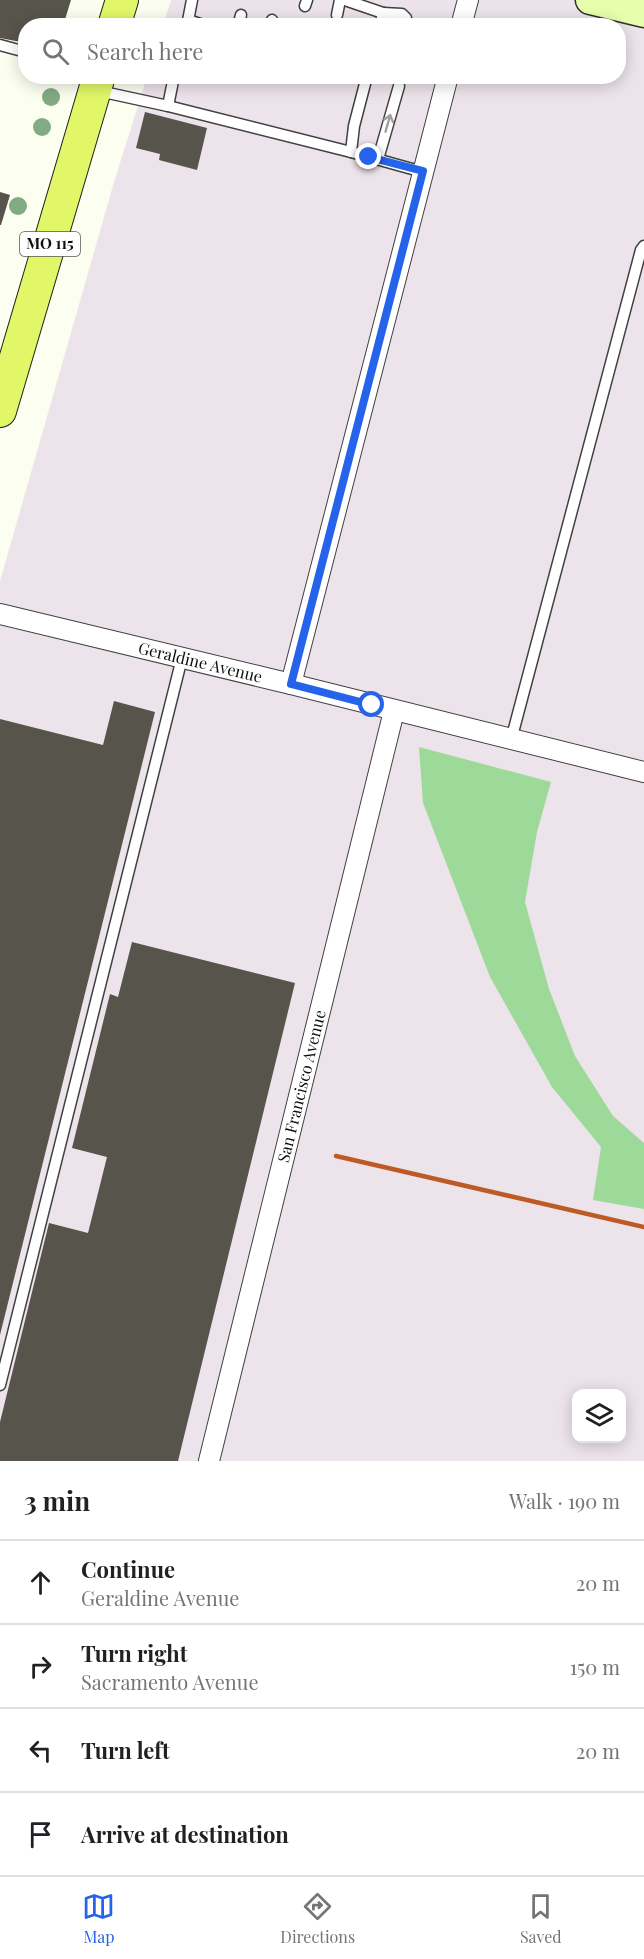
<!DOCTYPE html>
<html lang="en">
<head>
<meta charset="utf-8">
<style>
	body { margin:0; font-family:"Playfair Display",serif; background:#f2f2f2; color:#202124 }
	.controls { position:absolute; right:18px; bottom:18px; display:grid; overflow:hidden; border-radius:12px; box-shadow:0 3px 15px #0003 }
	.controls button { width:54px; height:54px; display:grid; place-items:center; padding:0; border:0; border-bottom:2px solid #e0e0e0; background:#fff; color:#202124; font:30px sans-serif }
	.stop { position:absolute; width:18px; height:18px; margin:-14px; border:4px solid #2563eb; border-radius:50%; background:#fff }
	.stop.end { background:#2563eb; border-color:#fff; box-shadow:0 2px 6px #0008 }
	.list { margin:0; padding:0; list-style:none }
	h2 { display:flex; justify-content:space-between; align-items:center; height:78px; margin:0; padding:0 24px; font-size:26px }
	h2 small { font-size:20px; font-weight:400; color:#757577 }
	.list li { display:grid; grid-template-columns:39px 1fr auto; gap:18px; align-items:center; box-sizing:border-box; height:84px; padding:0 24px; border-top:2px solid #e0e0e0 }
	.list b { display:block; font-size:22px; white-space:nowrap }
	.list p { margin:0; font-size:20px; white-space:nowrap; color:#757577 }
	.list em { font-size:20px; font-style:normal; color:#757577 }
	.icon { flex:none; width:33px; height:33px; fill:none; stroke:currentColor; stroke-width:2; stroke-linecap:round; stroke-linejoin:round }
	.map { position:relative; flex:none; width:644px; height:1461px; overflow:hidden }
	.search { position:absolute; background:#fff; box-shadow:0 3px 15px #0003; left:18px; right:18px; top:18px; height:66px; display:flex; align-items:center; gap:15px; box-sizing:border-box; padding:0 21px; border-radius:24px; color:#757577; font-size:22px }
	.sheet { height:414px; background:#fff }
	nav { display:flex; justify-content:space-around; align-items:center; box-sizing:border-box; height:84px; border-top:2px solid #e0e0e0; background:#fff; font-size:16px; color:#757577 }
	nav a { display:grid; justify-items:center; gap:3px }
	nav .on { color:#2563eb }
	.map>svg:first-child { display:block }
	.industrial { fill:#ede3ea; fill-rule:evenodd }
	.forest { fill:#9dda99 }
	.building { fill:#57544b }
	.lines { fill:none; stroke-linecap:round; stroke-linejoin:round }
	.lane-casing { stroke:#414141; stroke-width:13 }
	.street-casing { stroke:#414141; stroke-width:22 }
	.secondary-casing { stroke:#303030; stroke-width:31 }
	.primary-casing { stroke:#1f1f1f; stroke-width:34 }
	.lane { stroke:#fff; stroke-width:10 }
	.street { stroke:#fff; stroke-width:20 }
	.secondary { stroke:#e7feac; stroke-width:28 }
	.primary { stroke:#e2f768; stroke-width:32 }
	.rail { stroke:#bd5b27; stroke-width:4.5 }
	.tree { fill:#82ab84 }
	.oneway { stroke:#9f9f9f }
	.route { stroke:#2563eb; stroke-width:8 }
	.labels { text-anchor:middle; stroke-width:6; stroke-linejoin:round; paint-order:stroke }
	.shield { fill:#fff; stroke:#565656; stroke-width:1.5 }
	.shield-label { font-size:15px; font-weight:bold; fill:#0e0e0e }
	.street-label { font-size:16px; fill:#0e0e0e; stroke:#fff }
</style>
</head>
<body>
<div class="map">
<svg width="644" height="1461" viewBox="0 0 644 1461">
	<rect width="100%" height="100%" fill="#fcfff0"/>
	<path class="industrial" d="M171,0h473v1461h-644v-880l114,-399 33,-105 471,-1v-50l-455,-1zM576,1394h46v44h-46z"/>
	<polygon class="forest" points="419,747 551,782 537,832 525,902 549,989 575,1056 613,1116 644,1143 644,1209 593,1200 601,1147 552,1087 490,977 423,803"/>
	<g class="building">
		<polygon points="0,0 71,0 63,26 26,26 26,43 0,38"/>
		<polygon points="145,112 207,128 197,170 159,160 160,154 136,148"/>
		<polygon points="0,192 10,195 1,225 0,225"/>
		<polygon points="114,701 155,712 0,1335 0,719 103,745"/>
		<polygon points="132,942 295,983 178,1461 0,1461 0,1422 49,1223 88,1233 107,1157 72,1148 110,994 118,997"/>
	</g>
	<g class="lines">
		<g class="lane-casing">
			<g id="lane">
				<polyline points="345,0 383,13 380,26"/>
				<polyline points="305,6 307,0"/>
				<polyline points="383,13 402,14 406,18 407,26"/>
				<polyline points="337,15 340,0"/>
				<polyline points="188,20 206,26"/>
				<polyline points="187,26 192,0"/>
				<polyline points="238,26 241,15"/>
				<polyline points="271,26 272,20"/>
				<polyline points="0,45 26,52"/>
				<polyline points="367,76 354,126 351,152 423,172"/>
				<polyline points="99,91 168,106 174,76"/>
				<polyline points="168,106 351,152"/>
				<polyline points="378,159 399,86"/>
				<polyline points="511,740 641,250 644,246"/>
				<polyline points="0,1385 182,658"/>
			</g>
		</g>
		<g class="street-casing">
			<g id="street">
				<polyline points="461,26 468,0"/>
				<path id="s1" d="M0,614l291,70 353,88"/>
				<polyline points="291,684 448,76"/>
				<path id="s2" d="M209,1461l185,-750"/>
			</g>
		</g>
		<g class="secondary-casing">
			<polyline id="secondary" points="590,0 644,13"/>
		</g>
		<g class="primary-casing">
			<g id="primary">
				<polyline points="114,26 122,0"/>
				<polyline points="0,411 99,76"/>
			</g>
		</g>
		<use href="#lane" class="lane"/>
		<use href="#street" class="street"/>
		<use href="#secondary" class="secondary"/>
		<use href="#primary" class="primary"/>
		<polyline class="rail" points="336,1156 644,1227"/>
	</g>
	<g class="tree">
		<circle cx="51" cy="97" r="9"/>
		<circle cx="42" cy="127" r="9"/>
		<circle cx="18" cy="206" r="9"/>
	</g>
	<defs><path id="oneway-shaft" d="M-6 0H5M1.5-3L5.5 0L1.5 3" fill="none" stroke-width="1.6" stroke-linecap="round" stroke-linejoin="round" transform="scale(1.5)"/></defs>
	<use class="oneway" href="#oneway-shaft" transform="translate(388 123) rotate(-74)"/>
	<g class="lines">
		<polyline class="route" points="369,157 423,171 291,684 372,705"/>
	</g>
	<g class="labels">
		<rect class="shield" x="20" y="232" width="60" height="24" rx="4.5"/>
		<g class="shield-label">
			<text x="50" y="249">MO 115</text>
		</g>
		<g class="street-label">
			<text dy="6" stroke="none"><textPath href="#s1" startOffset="206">Geraldine Avenue</textPath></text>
			<text dy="6" stroke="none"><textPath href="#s2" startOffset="386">San Francisco Avenue</textPath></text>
		</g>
	</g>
</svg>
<div class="controls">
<button><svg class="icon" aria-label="layers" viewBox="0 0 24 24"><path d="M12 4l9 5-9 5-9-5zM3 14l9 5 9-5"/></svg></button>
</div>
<div class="stop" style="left:372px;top:705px"></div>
<div class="stop end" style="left:369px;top:157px"></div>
<div class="search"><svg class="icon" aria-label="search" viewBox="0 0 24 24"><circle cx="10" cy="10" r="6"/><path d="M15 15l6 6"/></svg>Search here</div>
</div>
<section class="sheet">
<h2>3 min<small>Walk · 190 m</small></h2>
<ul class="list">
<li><svg class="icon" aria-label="ahead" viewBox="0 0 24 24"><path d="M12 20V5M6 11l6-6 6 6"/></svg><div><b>Continue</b><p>Geraldine Avenue</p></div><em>20 m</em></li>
<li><svg class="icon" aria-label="right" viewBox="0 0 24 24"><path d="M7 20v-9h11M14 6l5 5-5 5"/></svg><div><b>Turn right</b><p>Sacramento Avenue</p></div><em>150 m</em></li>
<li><svg class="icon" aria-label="left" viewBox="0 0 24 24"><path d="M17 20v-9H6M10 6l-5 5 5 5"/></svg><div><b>Turn left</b></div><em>20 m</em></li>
<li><svg class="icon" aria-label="arrive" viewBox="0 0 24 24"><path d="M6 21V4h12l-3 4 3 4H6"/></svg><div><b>Arrive at destination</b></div></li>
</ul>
</section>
<nav>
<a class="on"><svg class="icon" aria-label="map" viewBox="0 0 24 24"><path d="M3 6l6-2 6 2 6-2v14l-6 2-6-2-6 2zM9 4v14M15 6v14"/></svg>Map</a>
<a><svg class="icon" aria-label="directions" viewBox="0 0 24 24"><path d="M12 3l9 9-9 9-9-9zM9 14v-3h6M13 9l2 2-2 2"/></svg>Directions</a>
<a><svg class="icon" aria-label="saved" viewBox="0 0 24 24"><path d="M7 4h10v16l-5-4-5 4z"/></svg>Saved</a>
</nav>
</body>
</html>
